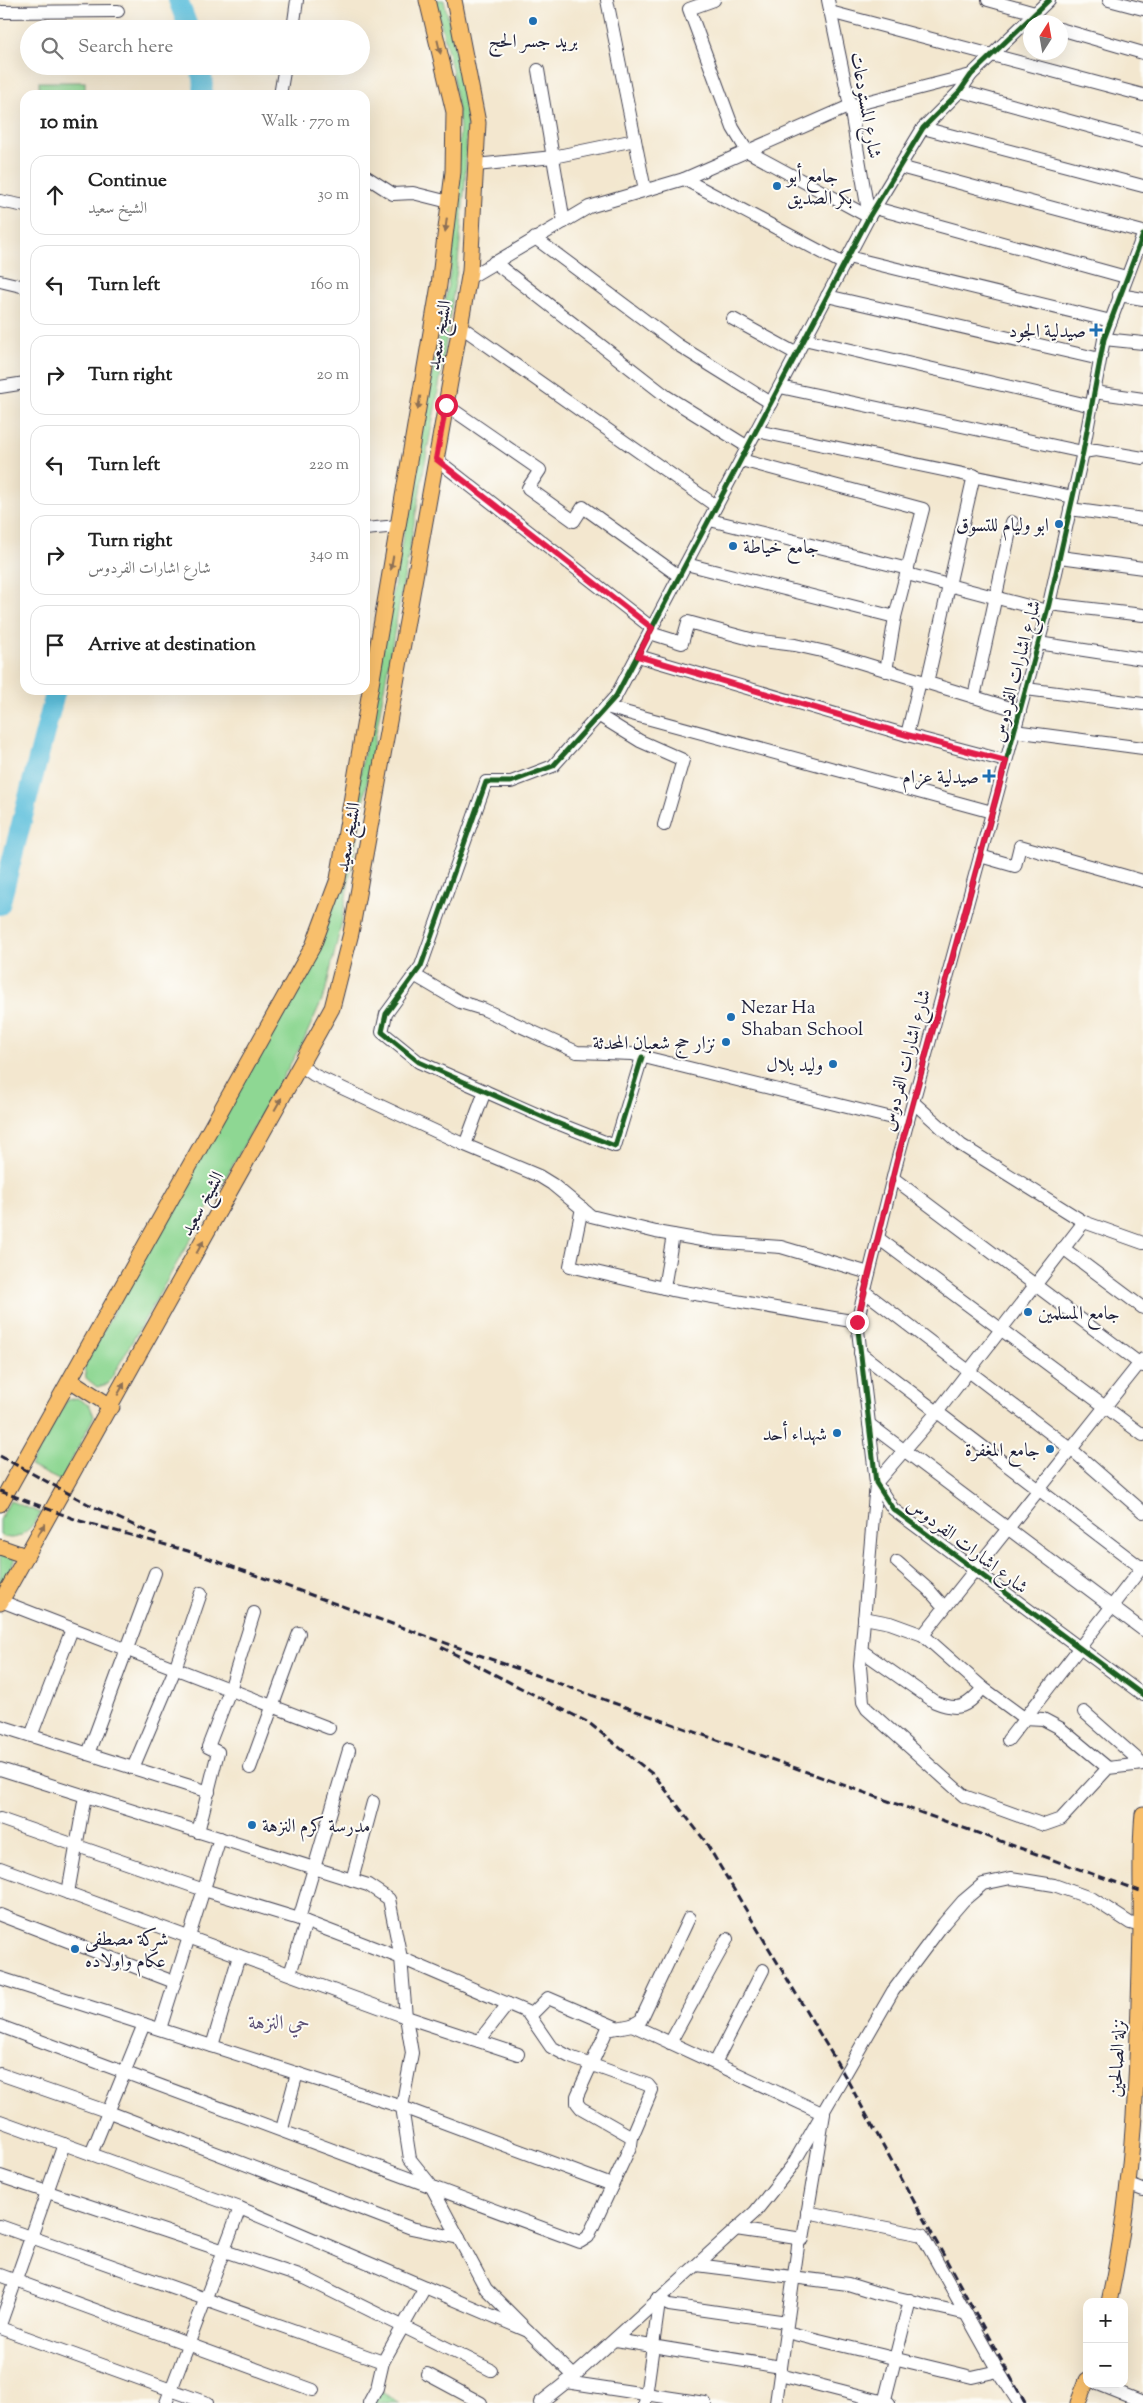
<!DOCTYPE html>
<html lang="en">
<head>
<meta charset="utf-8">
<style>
	body { margin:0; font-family:"Sorts Mill Goudy",Amiri,serif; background:#f6f6f6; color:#222 }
	.controls { position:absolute; right:15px; bottom:15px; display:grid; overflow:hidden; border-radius:10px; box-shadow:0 5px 20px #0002 }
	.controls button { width:45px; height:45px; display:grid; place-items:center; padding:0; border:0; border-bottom:1px solid #e0e0e0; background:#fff; color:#222; font:25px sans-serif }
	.compass { position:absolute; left:1023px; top:15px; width:45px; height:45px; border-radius:50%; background:#fff; box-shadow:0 5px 20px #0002; rotate:11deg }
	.stop { position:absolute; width:15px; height:15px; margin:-11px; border:4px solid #e11d48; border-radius:50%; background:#fff }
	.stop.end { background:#e11d48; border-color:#fff; box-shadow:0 1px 5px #0008 }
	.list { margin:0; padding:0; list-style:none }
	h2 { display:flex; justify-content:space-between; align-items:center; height:65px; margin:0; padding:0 20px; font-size:21px }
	h2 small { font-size:16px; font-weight:400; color:#767676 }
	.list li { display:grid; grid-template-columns:32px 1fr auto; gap:15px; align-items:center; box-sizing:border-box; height:80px; margin:0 10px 10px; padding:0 10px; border:1px solid #e0e0e0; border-radius:15px }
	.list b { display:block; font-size:19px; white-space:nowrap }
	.list p { margin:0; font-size:16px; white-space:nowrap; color:#767676 }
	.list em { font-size:16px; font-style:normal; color:#767676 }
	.icon { flex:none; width:28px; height:28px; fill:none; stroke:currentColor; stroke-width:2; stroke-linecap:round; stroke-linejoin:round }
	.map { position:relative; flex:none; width:1143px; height:2403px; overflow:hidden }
	.search { position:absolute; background:#fff; box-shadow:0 5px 20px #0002; left:20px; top:20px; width:350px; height:55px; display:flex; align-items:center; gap:12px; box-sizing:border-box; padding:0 18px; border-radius:28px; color:#767676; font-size:19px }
	.panel { position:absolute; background:#fff; box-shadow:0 5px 20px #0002; left:20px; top:90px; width:350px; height:605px; border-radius:15px }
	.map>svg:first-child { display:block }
	.green { fill:#8ed793; stroke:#587c67 }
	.park { fill:url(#park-dots); stroke:#587c67 }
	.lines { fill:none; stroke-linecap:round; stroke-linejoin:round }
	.river { stroke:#5dbfdc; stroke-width:20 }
	.minor-casing { stroke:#414051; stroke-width:14 }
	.major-casing { stroke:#414051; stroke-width:17 }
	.minor { stroke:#fff; stroke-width:12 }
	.major { stroke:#f8bf6c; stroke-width:15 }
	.rail { stroke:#22223b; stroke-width:3; stroke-dasharray:8 4; stroke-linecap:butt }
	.cycleway-casing { stroke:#fdfcf7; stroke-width:8 }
	.cycleway { stroke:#1b5e20; stroke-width:5 }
	.oneway { fill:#8d7054 }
	.route { stroke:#e11d48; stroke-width:6 }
	.poi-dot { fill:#1f6fb2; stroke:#fdfcf7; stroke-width:2 }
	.labels { text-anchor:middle; stroke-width:4; stroke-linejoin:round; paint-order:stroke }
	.poi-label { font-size:19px; fill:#22223b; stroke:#fdfcf7; text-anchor:end }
	.street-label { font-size:19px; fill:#22223b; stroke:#fdfcf7 }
	.neighbourhood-label { font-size:20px; fill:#5c5075; stroke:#fdfcf7 }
</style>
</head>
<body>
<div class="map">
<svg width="1143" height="2403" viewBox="0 0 1143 2403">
	<defs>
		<pattern id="park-dots" width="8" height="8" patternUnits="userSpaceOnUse" patternTransform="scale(1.25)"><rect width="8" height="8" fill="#8ed793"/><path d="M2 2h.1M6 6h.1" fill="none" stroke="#7ab880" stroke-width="1.8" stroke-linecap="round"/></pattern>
	</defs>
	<rect width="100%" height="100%" fill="#fdfcf7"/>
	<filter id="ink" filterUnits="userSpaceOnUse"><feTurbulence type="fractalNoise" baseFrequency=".02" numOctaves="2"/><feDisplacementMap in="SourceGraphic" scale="10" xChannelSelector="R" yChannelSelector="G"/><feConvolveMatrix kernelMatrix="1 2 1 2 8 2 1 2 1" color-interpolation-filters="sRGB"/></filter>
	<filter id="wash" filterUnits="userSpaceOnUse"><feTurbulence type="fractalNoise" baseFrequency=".0096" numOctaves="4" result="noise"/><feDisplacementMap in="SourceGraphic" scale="20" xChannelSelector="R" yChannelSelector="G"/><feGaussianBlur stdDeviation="1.12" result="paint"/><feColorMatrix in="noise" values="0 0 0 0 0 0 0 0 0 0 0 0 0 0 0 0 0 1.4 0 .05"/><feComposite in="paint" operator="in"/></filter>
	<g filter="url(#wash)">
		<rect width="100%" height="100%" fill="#f3e7cf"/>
		<g class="green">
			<polygon points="435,0 444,0 462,81 467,122 465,184 458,263 438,392 341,925 325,993 304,1040 108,1384 97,1387 86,1378 84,1367 339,893 451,267 460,127 452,69"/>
			<rect x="39" y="82" width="46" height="13"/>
			<polygon points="77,1398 90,1406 94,1416 61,1481 30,1466 67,1400"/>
			<path d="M10,1501l31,12c-10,15 -22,32 -41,22v-15z"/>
			<polygon points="0,1551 15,1559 0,1590"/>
		</g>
		<polygon class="park" points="379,2391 401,2403 373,2403"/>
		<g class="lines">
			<g class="river">
				<polyline points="178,0 189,29"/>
				<polyline points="199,66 203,81 202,95"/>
				<polyline points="0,905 56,690"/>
			</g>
		</g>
	</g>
	<g filter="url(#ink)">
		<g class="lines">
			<g class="minor-casing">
				<g id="minor">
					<polyline points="607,0 645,190"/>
					<polyline points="714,0 689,9 733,128 747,151 869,217"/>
					<polyline points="828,0 850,106 869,217"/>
					<polyline points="988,0 1035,13"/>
					<polyline points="1109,0 1143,9"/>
					<polyline points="0,12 118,11"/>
					<polyline points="830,12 1143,95"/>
					<polyline points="293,29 297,0"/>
					<polyline points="1060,29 1143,53"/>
					<polyline points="538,70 564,222"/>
					<polyline points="960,91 1143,141"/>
					<polyline points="280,95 285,66"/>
					<polyline points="923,128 1143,186"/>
					<polyline points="476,165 553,157 635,140"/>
					<polyline points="900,167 1143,232"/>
					<polyline points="365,176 393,194 413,193 449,202"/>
					<polyline points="684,179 844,264"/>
					<polyline points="0,201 25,206"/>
					<polyline points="875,208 1126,277"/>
					<polyline points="1143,235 1104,339 1083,452 1049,604 897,1161 857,1322 876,1483 893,1509 1143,1695"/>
					<polyline points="535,238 678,345 771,403"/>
					<polyline points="848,257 1111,321"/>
					<polyline points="494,262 666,396 748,447"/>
					<polyline points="469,278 589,207 684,179 850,106 971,75"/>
					<polyline points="0,281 25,287"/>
					<polyline points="1119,295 1143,299"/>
					<polyline points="827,296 1100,359"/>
					<polyline points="733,319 797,354"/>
					<polyline points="460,326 716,506"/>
					<polyline points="804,339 1092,406"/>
					<polyline points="1104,339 1143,343"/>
					<polyline points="0,387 25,383"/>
					<polyline points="780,387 1083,452 1096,450 1143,458"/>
					<polyline points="1094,392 1143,399"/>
					<polyline points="446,405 540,470 528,488 574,521 583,507 679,576"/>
					<polyline points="757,431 1073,497"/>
					<polyline points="436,459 652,628"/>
					<polyline points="741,460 923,509 895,617 886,671"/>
					<polyline points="1070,509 1143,519"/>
					<polyline points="710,520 908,569"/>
					<polyline points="365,529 398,526"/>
					<polyline points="1060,557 1143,568"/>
					<polyline points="686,564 895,617"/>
					<polyline points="907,574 1047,611"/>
					<polyline points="1049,604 1143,615"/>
					<polyline points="650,633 682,643 688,622 754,640 795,645 826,652 1020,711"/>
					<polyline points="1038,643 1143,659"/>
					<polyline points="638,656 907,735 1006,761"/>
					<polyline points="927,683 974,475"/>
					<polyline points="1026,689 1143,704"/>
					<polyline points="974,697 1012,522"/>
					<polyline points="606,707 992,812"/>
					<polyline points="598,715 640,741 683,760 664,825"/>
					<polyline points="1014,731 1143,748"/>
					<polyline points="907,735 920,681"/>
					<polyline points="980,856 1015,866 1020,846 1143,881"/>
					<polyline points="414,975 460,1002 483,1009 577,1052 632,1054 908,1122"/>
					<polyline points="642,1057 615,1146 552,1121 419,1062 382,1032 386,1014 421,966 486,782 511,782 553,766 616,696 869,217 923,128 960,91 971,75 1049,0"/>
					<polyline points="300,1065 314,1075 465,1145 539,1176 552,1184 591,1216 656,1232 713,1242 781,1247 869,1273"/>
					<polyline points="913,1102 961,1145 1084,1222 1143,1243"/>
					<polyline points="465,1145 485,1091"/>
					<polyline points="893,1178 1143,1366"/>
					<polyline points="582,1208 570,1266 672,1290 857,1322"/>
					<polyline points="1084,1222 938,1411 876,1483 860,1666 863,1702 867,1709 964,1796 1044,1825 1061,1819 1108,1768 1143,1764"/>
					<polyline points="878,1238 1143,1435"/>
					<polyline points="1063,1248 1143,1308"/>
					<polyline points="664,1288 673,1235"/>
					<polyline points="865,1292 1071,1449 1143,1512"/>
					<polyline points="860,1353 1143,1569"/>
					<polyline points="869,1424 1143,1630"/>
					<polyline points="897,1562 929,1590 944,1607"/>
					<polyline points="1,1601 329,1728"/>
					<polyline points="864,1618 890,1623 923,1635 983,1688 1024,1718 1043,1719 1060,1728 1108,1768"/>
					<polyline points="923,1635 1143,1359"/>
					<path d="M862,1651l73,51c24,10 32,5 48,-14"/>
					<polyline points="1084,1712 1143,1764"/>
					<polyline points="0,1726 209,1792"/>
					<polyline points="31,1736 72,1629"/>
					<polyline points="1008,1740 1143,1566"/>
					<polyline points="88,1754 155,1573"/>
					<polyline points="133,1768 175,1669 201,1593"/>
					<polyline points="250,1768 299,1633"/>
					<polyline points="0,1769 368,1885 389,1899 401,1958 406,2017 412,2053 402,2107 410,2159 430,2184 486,2289 528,2331"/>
					<polyline points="0,1819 204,1890 299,1919 401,1958 527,2012 551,2047 570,2057 648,2085 652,2090 632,2137"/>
					<polyline points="198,1832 218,1752 208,1747 230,1690 254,1613"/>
					<polyline points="0,1868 406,2017 518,2054"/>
					<polyline points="352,1880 373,1802"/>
					<polyline points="68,1893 85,1796"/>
					<polyline points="0,1915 174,1982"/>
					<polyline points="299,1919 349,1750"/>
					<polyline points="290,1974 306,1922"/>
					<polyline points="0,1978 402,2107 612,2185"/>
					<polyline points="530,2016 548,1998 618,2028"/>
					<polyline points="632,2025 824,2114 803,2239 736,2229"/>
					<polyline points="0,2026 580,2242 588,2237 631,2145 632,2137 581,2108 577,2103 577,2096 607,2030 632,2025 641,2020 689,1918"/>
					<polyline points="160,2029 220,1838"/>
					<polyline points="479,2041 508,2004"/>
					<polyline points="670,2043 727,1939"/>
					<polyline points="212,2046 239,1956"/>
					<polyline points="715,2063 763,1970"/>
					<polyline points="0,2074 109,2112 411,2228 459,2238"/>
					<polyline points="0,2121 240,2208 528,2331 574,2376"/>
					<polyline points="282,2129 297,2073"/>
					<polyline points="91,2154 144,2024"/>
					<polyline points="0,2176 305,2278 491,2370"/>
					<polyline points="1130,2185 1143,2190"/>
					<polyline points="807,2212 922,2235 998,2371 1019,2403"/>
					<polyline points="0,2226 383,2362"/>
					<polyline points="697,2265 848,2284 877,2293 967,2314"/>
					<polyline points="0,2275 313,2390"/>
					<polyline points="657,2299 669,2305 787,2322"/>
					<polyline points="0,2325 64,2144"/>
					<polyline points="0,2328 207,2403"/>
					<polyline points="786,2332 972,2377 998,2371"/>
					<polyline points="615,2340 781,2367"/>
					<polyline points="427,2374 481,2403"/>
					<polyline points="780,2375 889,2403"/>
					<polyline points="566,2382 705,2403"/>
					<polyline points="1098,2384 1143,2402"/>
					<polyline points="166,2403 240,2208"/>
					<polyline points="369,2403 377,2388 383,2362 425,2287"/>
					<polyline points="540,2403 574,2376 755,2212 792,2166 893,1991 944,1923 963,1901 983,1884 1011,1878 1054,1885 1093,1899 1130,1923 1141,1926"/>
					<polyline points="645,2403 658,2310 657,2299"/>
					<polyline points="776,2403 799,2239"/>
					<polyline points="884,2403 910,2300"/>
				</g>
			</g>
			<g class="major-casing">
				<g id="major">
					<polyline points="70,1380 112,1407"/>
					<polyline points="0,1504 313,946 338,879 439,285 453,172 454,112 427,0"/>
					<polyline points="0,1547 26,1556"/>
					<polyline points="0,1603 332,1008 351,933 470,271 478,123 454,0"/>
					<path d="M1109,2302c27,-123 29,-249 32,-374 1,-38 -2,-76 2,-114"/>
					<polyline points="1078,2403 1087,2380"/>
				</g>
			</g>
			<use href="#minor" class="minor"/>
			<use href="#major" class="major"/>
			<g class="rail">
				<polyline points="0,1456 88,1504 159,1537"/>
				<polyline points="0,1491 80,1521 188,1551 1143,1892"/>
				<polyline points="441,1647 589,1723 655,1776 705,1841 845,2076 1025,2403"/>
			</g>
			<g class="cycleway-casing">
				<g id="cycleway">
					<polyline points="1143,235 1104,339 1083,452 1049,604 897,1161 857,1322 876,1483 893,1509 1143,1695"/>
					<polyline points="642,1057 615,1146 552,1121 419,1062 382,1032 386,1014 421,966 486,782 511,782 553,766 616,696 869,217 923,128 960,91 971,75 1049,0"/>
				</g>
			</g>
			<use href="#cycleway" class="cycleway"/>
		</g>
		<defs><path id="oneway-solid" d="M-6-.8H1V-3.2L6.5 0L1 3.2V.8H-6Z" transform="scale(1.25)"/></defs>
		<g class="oneway">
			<use href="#oneway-solid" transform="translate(439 47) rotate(77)"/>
			<use href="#oneway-solid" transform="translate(446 225) rotate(97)"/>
			<use href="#oneway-solid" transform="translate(419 403) rotate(100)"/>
			<use href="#oneway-solid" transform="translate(392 563) rotate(100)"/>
			<use href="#oneway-solid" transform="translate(278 1104) rotate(-61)"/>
			<use href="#oneway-solid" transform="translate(200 1247) rotate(-61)"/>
			<use href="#oneway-solid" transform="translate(121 1389) rotate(-61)"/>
			<use href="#oneway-solid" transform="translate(41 1530) rotate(-60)"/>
		</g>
	</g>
	<g class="lines" filter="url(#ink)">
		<polyline class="route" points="446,405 436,459 652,628 638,656 907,735 1006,761 897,1161 857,1322"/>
	</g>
	<g class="poi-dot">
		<circle cx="533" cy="21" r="5"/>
		<circle cx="777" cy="186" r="5"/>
		<path d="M1093.5 322.5h5v5h5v5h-5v5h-5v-5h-5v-5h5z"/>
		<circle cx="1059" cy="524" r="5"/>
		<circle cx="733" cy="546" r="5"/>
		<path d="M986.5 768.5h5v5h5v5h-5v5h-5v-5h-5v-5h5z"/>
		<circle cx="731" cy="1017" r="5"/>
		<circle cx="726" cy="1042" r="5"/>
		<circle cx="833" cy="1064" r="5"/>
		<circle cx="1028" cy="1312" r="5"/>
		<circle cx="837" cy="1433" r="5"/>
		<circle cx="1050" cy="1449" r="5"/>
		<circle cx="252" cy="1825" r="5"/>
		<circle cx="75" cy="1949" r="5"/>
	</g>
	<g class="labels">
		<g class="poi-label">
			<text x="533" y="47" text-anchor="middle">بريد جسر الحج</text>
			<text x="787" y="182" text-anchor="start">جامع أبو<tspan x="787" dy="22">بكر الصديق</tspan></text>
			<text x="1086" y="337">صيدلية الجود</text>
			<text x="1049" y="531">ابو وليام للتسوق</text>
			<text x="743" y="553" text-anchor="start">جامع خياطة</text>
			<text x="979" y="783">صيدلية عزام</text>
			<text x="741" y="1013" text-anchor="start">Nezar Ha<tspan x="741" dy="22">Shaban School</tspan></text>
			<text x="716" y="1049">نزار حج شعبان المحدثة</text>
			<text x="823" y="1071">وليد بلال</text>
			<text x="1038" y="1319" text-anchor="start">جامع المسلمين</text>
			<text x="827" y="1440">شهداء أحد</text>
			<text x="1040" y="1456">جامع المغفرة</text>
			<text x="262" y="1832" text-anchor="start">مدرسة كرم النزهة</text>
			<text x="85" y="1945" text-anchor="start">شركة مصطفى<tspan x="85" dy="22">عكام واولاده</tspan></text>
		</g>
		<g class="street-label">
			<text transform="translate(867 105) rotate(80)" y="7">شارع المستودعات</text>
			<text transform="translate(438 335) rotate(-80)" y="7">الشيخ سعيد</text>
			<text transform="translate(1015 671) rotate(-75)" y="7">شارع اشارات الفردوس</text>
			<text transform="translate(347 837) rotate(-80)" y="7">الشيخ سعيد</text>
			<text transform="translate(905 1060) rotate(-75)" y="7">شارع اشارات الفردوس</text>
			<text transform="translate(201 1203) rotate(-61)" y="7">الشيخ سعيد</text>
			<text transform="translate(968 1545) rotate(37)" y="7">شارع اشارات الفردوس</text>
			<text transform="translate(1116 2058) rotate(-87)" y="7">نزلة الصالحين</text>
		</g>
		<g class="neighbourhood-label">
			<text x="279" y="2029">حي النزهة</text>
		</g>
	</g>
</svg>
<div class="controls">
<button>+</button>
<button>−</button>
</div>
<svg class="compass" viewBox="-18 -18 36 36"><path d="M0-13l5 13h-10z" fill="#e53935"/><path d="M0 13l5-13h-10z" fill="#767676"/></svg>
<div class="stop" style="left:446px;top:405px"></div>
<div class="stop end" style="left:857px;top:1322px"></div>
<div class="search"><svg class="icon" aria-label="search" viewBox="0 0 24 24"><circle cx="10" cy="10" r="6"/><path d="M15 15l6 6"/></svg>Search here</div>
<section class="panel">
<h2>10 min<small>Walk · 770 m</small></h2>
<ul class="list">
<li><svg class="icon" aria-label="ahead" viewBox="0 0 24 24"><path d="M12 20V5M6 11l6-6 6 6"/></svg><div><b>Continue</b><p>الشيخ سعيد</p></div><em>30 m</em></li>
<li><svg class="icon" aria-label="left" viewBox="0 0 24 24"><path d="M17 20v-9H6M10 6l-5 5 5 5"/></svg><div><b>Turn left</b></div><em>160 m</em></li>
<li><svg class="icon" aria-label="right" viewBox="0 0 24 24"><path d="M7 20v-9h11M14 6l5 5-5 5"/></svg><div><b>Turn right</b></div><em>20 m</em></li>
<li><svg class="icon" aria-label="left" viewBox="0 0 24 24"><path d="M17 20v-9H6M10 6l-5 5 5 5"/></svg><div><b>Turn left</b></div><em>220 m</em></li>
<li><svg class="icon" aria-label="right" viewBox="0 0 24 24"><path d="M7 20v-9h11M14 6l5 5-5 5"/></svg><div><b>Turn right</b><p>شارع اشارات الفردوس</p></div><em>340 m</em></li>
<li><svg class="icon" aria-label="arrive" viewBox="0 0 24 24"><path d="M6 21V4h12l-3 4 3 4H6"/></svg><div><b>Arrive at destination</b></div></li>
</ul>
</section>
</div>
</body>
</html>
